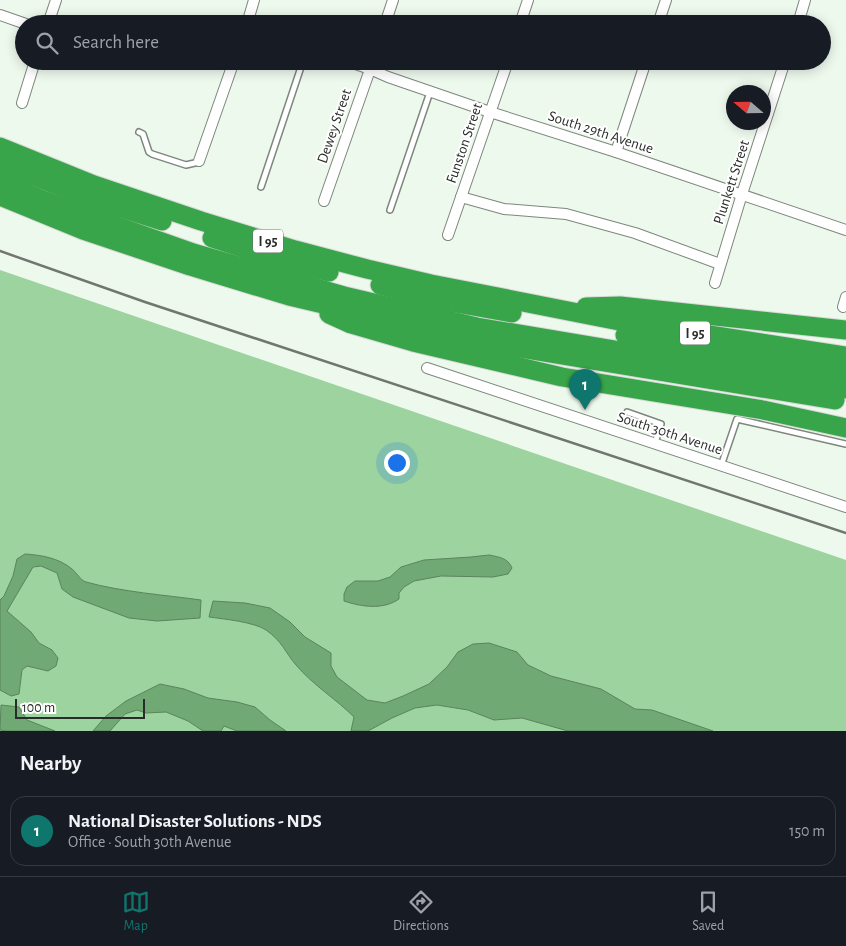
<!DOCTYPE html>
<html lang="en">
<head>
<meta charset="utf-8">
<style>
	body { margin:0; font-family:"Alegreya Sans",sans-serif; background:#242831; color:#f1f3f6 }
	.compass { position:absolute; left:726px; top:85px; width:45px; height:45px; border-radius:50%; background:#171b24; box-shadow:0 2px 12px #0003; rotate:290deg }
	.scale { position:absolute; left:15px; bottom:12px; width:130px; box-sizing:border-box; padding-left:5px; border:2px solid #292d29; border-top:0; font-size:14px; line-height:18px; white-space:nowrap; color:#292d29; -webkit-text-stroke:4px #fff; paint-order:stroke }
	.you { position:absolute; left:396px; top:462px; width:18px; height:18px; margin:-12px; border:4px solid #fff; border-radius:50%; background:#1a73e8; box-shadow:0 0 0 8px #1a73e833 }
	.badge { display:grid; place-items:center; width:32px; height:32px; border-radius:50%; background:#0f766e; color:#fff; font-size:16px; font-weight:700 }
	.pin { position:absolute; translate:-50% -41px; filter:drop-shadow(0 1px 2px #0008) }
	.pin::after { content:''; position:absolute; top:26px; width:18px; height:15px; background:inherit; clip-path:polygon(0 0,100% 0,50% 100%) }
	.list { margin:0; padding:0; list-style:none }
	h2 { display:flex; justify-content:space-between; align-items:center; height:65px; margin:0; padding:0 20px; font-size:21px }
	h2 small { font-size:16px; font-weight:400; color:#9ea1a6 }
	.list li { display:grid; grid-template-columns:32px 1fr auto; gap:15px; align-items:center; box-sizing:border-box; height:70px; margin:0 10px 10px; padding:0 10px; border:1px solid #363941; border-radius:15px }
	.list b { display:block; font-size:19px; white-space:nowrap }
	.list p { margin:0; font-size:16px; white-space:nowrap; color:#9ea1a6 }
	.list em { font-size:16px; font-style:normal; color:#9ea1a6 }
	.icon { flex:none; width:28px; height:28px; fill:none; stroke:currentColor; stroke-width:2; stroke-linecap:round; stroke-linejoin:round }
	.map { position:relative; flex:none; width:846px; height:731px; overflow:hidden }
	.search { position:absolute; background:#171b24; box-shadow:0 2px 12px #0003; left:15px; right:15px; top:15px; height:55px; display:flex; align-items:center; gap:12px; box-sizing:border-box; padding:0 18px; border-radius:28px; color:#9ea1a6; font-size:19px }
	.sheet { height:145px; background:#171b24 }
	nav { display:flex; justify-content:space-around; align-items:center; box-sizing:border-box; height:70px; border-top:1px solid #363941; background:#171b24; font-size:14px; color:#9ea1a6 }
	nav a { display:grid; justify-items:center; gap:2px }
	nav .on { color:#0f766e }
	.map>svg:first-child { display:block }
	.green { fill:#9cd39f }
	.water { fill:#70a973; stroke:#5b845d }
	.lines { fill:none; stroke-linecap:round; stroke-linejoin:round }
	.service-casing { stroke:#7d877d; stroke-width:8 }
	.minor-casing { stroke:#7d877d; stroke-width:12 }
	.motorway-casing { stroke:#d8d9d8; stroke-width:21 }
	.service { stroke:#fff; stroke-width:5 }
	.minor { stroke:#fff; stroke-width:10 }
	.motorway { stroke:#39a54a; stroke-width:19 }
	.rail { stroke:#707670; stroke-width:2.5 }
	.labels { text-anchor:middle; stroke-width:4; stroke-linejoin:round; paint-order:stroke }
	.shield { fill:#fff; stroke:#696c69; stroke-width:1 }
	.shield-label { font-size:14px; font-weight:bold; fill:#292d29 }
	.street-label { font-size:15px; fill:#292d29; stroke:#fff }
</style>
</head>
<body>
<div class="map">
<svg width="846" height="731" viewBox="0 0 846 731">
	<rect width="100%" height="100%" fill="#eef9ee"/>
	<polygon class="green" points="0,270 846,560 846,731 0,731"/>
	<g class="water">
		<path d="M25,554c16,1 34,4 47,15 5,4 8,11 14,13 36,10 79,13 115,18l-1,18 -43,3 -28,-3 -56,-21 -11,-8 -5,-16 -16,-7 -8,1 -26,44 24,21 8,11 13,7 6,8 -2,8 -8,5 -21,-5 -5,4 -3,24 -8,2 -11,-6v-90l4,-4 9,-20 4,-17z"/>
		<path d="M489,555c10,2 19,3 23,13l-4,6 -15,3 -52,-1 -27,5 -10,6 -5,6v6c-16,11 -37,8 -55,2v-7l3,-7 8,-6h23l12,-4 11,-10 23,-7 47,-3z"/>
		<path d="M213,601l32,2 25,5 20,14 15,15 26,16v13l6,11 30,23 18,3 18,-7 26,-12 18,-17 11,-15 15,-8 16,-1 28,9 11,13 23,11 50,13 34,20 17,1 61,21h-145l-46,-13 -28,2 -26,-10 -31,-5 -22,3 -23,10 -24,13h-17l3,-14c-18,-18 -41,-32 -58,-52 -11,-13 -14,-24 -30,-35 -12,-8 -42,-11 -57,-13z"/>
		<polygon points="160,684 184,689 208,698 237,702 255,707 270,720 286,731 237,731 224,726 221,731 203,731 188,721 166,712 146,713 137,710 125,714 110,731 93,731 106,716 126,701"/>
		<polygon points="1,705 19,707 27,720 55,731 7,731 0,730"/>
	</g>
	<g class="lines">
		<g class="service-casing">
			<g id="service">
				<polyline points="217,65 218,61"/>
				<polyline points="139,132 143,134 149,152 152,154 186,165 199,162"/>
				<polyline points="261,187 303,61"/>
				<polyline points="390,210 430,92"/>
				<polyline points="627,412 661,424 655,443"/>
				<polyline points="721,466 737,419 846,444"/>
			</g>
		</g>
		<g class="minor-casing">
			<g id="minor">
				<polyline points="0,15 26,24"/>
				<polyline points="48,24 56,0"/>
				<polyline points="247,24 254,0"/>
				<polyline points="385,24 393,0"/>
				<polyline points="520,24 528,0"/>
				<polyline points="658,24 666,0"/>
				<polyline points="798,24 805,0"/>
				<polyline points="347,61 370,69 388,77 490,112 616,152 846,230"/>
				<polyline points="22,103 35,61"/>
				<polyline points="616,152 646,61"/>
				<polyline points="199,161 234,61"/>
				<polyline points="461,197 504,209 566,214 635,233 720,264"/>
				<polyline points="324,201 373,61"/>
				<polyline points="448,235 508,61"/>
				<polyline points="715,283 742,194 785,61"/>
				<polyline points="843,307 846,297"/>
				<polyline points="427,368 846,507"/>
			</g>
		</g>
		<g class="motorway-casing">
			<g id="motorway">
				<polyline points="0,147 94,185 201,221 295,250 367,269 431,284 619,321 846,356"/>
				<polyline points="0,163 93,199 162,221"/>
				<polyline points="0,182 43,200 193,253 344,296 477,327 846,389"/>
				<polyline points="0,196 83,230 190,266 289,296 357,312 422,328 513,347 835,400"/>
				<polyline points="212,238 275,258 329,272"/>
				<polyline points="380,285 439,300 512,313"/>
				<polyline points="586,307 620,306 846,330"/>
				<polyline points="329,314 351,324 413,342 562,377 763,410 846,428"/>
				<polyline points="625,335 754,357 846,371"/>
			</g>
		</g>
		<use href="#service" class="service"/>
		<use href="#minor" class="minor"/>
		<use href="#motorway" class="motorway"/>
		<polyline class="rail" points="0,251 145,302 846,533"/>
	</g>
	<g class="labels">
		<g class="shield">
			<rect x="253" y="229.5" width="30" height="23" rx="4"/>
			<rect x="680" y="321.5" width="30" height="23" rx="4"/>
		</g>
		<g class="shield-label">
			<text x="268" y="246">I 95</text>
			<text x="695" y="338">I 95</text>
		</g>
		<g class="street-label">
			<text transform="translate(334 126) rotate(-71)" y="5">Dewey Street</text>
			<text transform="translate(601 132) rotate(18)" y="5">South 29th Avenue</text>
			<text transform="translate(464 143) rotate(-71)" y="5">Funston Street</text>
			<text transform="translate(731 182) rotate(-72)" y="5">Plunkett Street</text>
			<text transform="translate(670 433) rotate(18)" y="5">South 30th Avenue</text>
		</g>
	</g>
</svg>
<svg class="compass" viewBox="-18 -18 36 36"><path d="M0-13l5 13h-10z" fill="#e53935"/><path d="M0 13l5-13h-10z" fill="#9ea1a6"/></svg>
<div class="scale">100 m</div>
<div class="you"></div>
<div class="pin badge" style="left:585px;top:410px">1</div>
<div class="search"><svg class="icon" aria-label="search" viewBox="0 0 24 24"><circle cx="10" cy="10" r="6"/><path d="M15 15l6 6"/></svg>Search here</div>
</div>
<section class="sheet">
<h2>Nearby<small></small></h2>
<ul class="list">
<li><span class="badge">1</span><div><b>National Disaster Solutions - NDS</b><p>Office · South 30th Avenue</p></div><em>150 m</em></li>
</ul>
</section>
<nav>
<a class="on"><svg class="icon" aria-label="map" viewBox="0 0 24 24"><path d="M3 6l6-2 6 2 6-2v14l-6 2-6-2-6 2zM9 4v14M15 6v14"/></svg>Map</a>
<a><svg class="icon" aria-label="directions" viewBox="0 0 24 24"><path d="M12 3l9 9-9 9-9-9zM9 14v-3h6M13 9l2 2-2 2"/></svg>Directions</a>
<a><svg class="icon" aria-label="saved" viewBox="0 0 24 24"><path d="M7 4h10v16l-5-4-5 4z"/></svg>Saved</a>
</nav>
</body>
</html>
